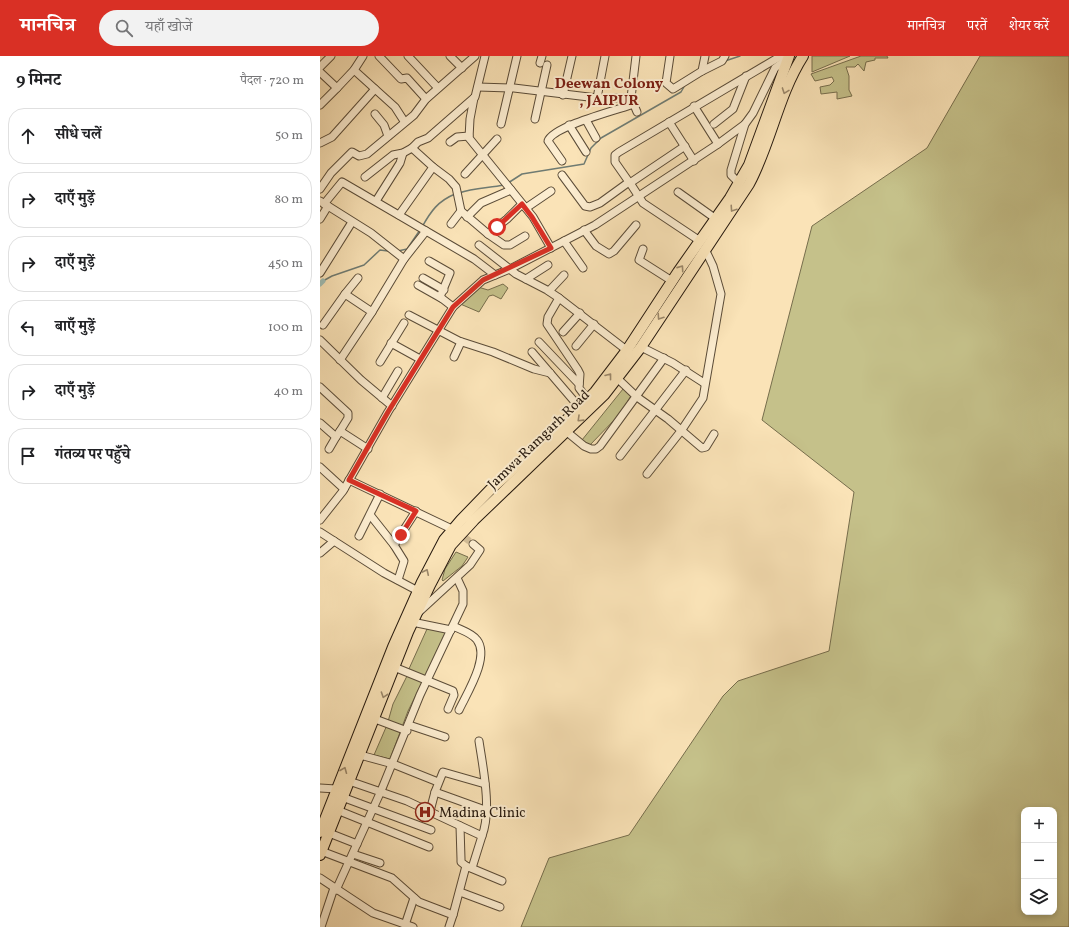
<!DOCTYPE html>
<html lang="hi">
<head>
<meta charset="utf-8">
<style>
	body { margin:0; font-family:Vollkorn,"Noto Serif Devanagari",serif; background:#f2f2f2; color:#202124 }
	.controls { position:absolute; right:12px; bottom:12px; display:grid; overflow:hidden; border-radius:8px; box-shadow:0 2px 6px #0003 }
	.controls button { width:36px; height:36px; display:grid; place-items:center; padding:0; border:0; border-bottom:1px solid #e0e0e0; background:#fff; color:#202124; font:20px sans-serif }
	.stop { position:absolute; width:12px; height:12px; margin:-9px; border:3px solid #d93025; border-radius:50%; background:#fff }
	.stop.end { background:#d93025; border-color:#fff; box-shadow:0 1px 4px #0008 }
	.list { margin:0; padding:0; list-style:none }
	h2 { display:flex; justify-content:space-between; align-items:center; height:52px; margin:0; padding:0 16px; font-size:17px }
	h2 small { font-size:13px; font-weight:400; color:#757577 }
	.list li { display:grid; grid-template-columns:26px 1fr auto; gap:12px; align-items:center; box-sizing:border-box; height:56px; margin:0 8px 8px; padding:0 8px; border:1px solid #e0e0e0; border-radius:16px }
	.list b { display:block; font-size:15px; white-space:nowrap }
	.list em { font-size:13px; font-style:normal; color:#757577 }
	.icon { flex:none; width:22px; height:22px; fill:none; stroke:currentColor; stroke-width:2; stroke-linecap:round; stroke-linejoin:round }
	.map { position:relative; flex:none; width:749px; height:871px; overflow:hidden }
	header { display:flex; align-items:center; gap:24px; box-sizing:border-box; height:56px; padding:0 20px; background:#d93025; color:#fff }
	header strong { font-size:19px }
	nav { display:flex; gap:22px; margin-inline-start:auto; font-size:14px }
	.search { width:280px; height:36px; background:#f2f2f2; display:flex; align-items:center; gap:10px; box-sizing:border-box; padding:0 14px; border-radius:22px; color:#757577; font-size:15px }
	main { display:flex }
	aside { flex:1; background:#fff }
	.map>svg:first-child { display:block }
	.green { fill:#c5c18a; stroke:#766d4c; fill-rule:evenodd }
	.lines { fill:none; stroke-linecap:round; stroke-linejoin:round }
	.stream { stroke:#6f7b72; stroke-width:1.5 }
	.canal { stroke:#9fbdb5; stroke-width:5 }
	.minor-tunnel { stroke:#d0bb95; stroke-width:7; stroke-dasharray:7 3.5; stroke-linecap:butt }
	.minor-casing { stroke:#5b4c38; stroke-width:9 }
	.highway-casing { stroke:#26190e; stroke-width:12 }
	.minor { stroke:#fcedd0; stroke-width:7 }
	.highway { stroke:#fae3b7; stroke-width:10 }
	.oneway { stroke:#9b886b }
	.route { stroke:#d93025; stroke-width:5 }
	.labels { text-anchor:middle; stroke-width:4; stroke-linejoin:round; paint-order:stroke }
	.street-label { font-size:14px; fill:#26190e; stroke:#fcedd0 }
	.poi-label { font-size:14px; fill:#26190e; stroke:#fcedd0; text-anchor:start }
	.neighbourhood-label { font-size:15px; font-weight:bold; fill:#7a1f14; stroke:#fcedd0 }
</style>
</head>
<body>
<header>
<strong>मानचित्र</strong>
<div class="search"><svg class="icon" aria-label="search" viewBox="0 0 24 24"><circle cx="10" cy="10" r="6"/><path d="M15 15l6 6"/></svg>यहाँ खोजें</div>
<nav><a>मानचित्र</a><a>परतें</a><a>शेयर करें</a></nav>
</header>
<main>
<aside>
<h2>9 मिनट<small>पैदल · 720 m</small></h2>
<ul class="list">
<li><svg class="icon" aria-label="ahead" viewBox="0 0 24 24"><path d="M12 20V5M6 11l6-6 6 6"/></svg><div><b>सीधे चलें</b></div><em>50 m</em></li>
<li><svg class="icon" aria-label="right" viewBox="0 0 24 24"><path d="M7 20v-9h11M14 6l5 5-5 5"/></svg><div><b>दाएँ मुड़ें</b></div><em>80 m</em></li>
<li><svg class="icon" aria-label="right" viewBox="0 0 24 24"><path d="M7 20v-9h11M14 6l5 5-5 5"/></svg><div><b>दाएँ मुड़ें</b></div><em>450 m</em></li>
<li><svg class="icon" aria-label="left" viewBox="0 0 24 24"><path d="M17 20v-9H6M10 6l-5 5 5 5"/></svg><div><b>बाएँ मुड़ें</b></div><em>100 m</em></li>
<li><svg class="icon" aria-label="right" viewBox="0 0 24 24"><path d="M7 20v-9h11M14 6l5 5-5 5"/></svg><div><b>दाएँ मुड़ें</b></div><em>40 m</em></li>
<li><svg class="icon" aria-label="arrive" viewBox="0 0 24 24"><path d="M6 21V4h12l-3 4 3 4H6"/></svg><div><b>गंतव्य पर पहुँचे</b></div></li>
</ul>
</aside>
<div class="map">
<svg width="749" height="871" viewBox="0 0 749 871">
	<rect width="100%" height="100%" fill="#fae3b7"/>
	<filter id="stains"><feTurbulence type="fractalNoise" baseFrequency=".005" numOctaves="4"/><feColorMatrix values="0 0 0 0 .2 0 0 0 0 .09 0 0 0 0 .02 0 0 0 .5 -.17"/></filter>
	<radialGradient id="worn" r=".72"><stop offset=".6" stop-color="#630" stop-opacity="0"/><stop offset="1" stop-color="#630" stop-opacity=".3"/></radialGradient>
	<g class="green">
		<polygon points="492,0 530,0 492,16"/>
		<polygon points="541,0 567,0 568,2 555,2 555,4 546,6 544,15 538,8 535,11 526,11 529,20 529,34 532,40 517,43 517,36 501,38 500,31 510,29 514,25 512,21 495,25 491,18"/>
		<path d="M660,0h89v871h-548l28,-69 80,-23 94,-139 15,-15 91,-30 25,-159 -92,-72 50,-194 115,-78zM704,754h30v102h-30z"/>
		<polygon points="183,228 188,232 181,243 173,239 169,240 159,256 138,247 158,231 168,234"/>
		<polygon points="303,333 312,338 300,358 269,390 262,384"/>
		<polygon points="136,496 148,501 142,510 123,525 122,524 125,513"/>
		<polygon points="107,573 128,575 108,619 102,620 88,615"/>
		<polygon points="88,618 103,625 88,655 70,703 54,699 67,669 73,648"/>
	</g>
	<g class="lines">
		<g class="stream">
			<polyline points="405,5 420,0"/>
			<polyline points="188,127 202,118 264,108 271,92 281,82 361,36 365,29"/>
			<path d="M139,137c14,-5 30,-5 45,-8"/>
			<path d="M102,171c9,-16 16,-26 33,-33"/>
			<polyline points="78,195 87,193 100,174"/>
			<polyline points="3,225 12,220 44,209 60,194 68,195"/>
		</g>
		<polyline class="canal" points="0,228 3,225"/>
		<polyline class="minor-tunnel" points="144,481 153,488"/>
		<g class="minor-casing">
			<g id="minor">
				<polyline points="59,0 81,23 87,22 106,43"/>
				<polyline points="88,0 118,32"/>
				<polyline points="130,0 142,12"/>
				<polyline points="350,0 346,27 353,33 382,15 385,0"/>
				<polyline points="220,7 222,0"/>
				<polyline points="0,11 11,0"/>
				<polyline points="34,14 75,51 84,65"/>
				<polyline points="382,15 402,5 405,0"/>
				<polyline points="0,16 17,32 34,14 43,0"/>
				<polyline points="158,31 194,32 277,42 311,42 316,0"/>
				<polyline points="243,39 252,0"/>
				<polyline points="154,42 150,63 149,82 213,161 231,192"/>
				<polyline points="277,42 285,0"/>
				<polyline points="312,44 317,56"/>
				<polyline points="0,49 17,32"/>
				<polyline points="374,50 398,88"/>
				<polyline points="55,58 64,69 68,80"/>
				<polyline points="215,63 227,9"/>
				<polyline points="266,64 276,82"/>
				<polyline points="349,66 374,105"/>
				<polyline points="181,68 197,0"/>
				<polyline points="394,68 413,53 426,20"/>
				<polyline points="249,69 266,96"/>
				<polyline points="130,86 137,81 149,80"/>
				<polyline points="0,87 12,81 55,33"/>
				<path d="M242,105l-14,-20c5,-15 69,-31 86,-37"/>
				<polyline points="113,111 129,123 136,131 141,155 168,178 187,163 202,148"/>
				<polyline points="145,118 177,83"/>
				<polyline points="242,119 265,150 270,151 280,147 309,126 295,106 295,99 299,96 461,0"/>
				<polyline points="45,121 73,99 83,97 92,92"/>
				<polyline points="309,126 310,127 365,90"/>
				<polyline points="310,127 323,147 380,185"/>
				<polyline points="419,127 411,119 411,114 425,68"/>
				<polyline points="0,133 11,117 32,96 39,100 47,98 94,59 106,43 155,0"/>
				<polyline points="358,136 396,163"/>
				<polyline points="0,145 51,177 84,203 52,256"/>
				<polyline points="56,145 80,107 83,97"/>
				<polyline points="4,148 22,126 154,203 175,219"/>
				<polyline points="206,152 231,135"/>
				<polyline points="79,159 113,111 92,92 98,86 108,82 155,41 165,0"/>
				<polyline points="147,161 161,147 191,134"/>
				<polyline points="0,163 8,150"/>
				<polyline points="131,168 141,155"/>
				<polyline points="264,174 276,190 289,198 294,195 316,169"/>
				<polyline points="168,178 184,189 190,189 205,180"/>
				<polyline points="244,185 263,212"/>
				<polyline points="159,189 196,218 227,234 239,242"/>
				<polyline points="323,193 319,204 352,225"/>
				<polyline points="84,203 106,175"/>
				<polyline points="109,205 130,217 120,241 133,251"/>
				<polyline points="0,217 32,166"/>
				<polyline points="103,222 124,234"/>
				<polyline points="206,223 228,209"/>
				<polyline points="98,229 121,242"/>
				<polyline points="229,235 244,219"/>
				<polyline points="25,238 38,222"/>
				<polyline points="89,259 139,285 173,296 214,313 230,317"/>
				<polyline points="3,269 25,238 52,256 20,304"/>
				<polyline points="243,276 260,257"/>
				<polyline points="0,284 41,324 72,350"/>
				<polyline points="219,286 259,328"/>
				<polyline points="71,287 100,303"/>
				<polyline points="256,290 274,268"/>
				<polyline points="321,291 353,307 384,327"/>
				<polyline points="212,296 260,352"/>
				<polyline points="134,301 141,286"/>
				<polyline points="60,306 84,267"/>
				<polyline points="297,322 317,341 348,363 382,392 386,391 394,378"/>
				<polyline points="0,331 28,357 28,362 20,375"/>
				<polyline points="62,342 78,315"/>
				<polyline points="268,344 259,332 260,318 258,314 227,268 228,261 239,242 309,296"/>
				<polyline points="0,367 16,381 20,375 48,393"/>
				<polyline points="247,376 264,390 271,393 276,393 280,390 344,302"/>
				<polyline points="9,393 16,381"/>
				<polyline points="300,400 366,314"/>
				<polyline points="0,411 24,433"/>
				<polyline points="327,418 361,375 383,342 401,238 393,210 385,193"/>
				<polyline points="29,424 136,475"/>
				<polyline points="51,460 74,489 96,455"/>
				<polyline points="0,464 23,435 68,356 133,251 163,224 190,213 275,169 398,88 425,68 433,57 455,12 467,3"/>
				<polyline points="0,476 64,517 98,535"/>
				<polyline points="39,480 60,438"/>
				<polyline points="74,489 84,505 78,524"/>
				<polyline points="0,497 14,485"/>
				<polyline points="99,556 150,509 160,494 153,488"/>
				<polyline points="92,566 131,574"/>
				<path d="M133,570c8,4 19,7 24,14 13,17 -10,53 -18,70"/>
				<polyline points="74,611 133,635 134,639 128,653"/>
				<polyline points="55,663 87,675"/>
				<polyline points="89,669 125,681"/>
				<path d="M159,685c4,27 13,69 3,95"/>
				<polyline points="40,699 73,708 118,726"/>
				<polyline points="29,725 87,745 162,780 152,812"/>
				<polyline points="165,728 123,716 115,736 165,754"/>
				<polyline points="0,732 16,733"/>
				<polyline points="22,741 111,774"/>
				<polyline points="17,754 109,791"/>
				<polyline points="110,755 115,736"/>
				<polyline points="140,770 141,803 141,806 146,810"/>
				<polyline points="9,777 37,788"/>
				<polyline points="1,795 72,822 99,846 133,859 129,871"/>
				<polyline points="33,798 60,807"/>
				<polyline points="0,822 53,857 93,871"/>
				<polyline points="16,834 61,735 100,639 143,548 143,535 137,522"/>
				<polyline points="140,836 180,851"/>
				<polyline points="133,859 146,810 182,825"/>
				<polyline points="85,869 94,842"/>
				<polyline points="1,871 14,832"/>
			</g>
		</g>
		<g class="highway-casing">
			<g id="highway">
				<polyline points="0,776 73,591 102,526 124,484 141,464 171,433 226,384 275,336 307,294 358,216 410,142 429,109 469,0"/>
				<path d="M0,799l88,-223 22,-47 21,-40 23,-25 130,-125 37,-48 108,-163c22,-41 29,-89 54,-128"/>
			</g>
		</g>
		<use href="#minor" class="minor"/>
		<use href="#highway" class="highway"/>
	</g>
	<defs><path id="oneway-chevron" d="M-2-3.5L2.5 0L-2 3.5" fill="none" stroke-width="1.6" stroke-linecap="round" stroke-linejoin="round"/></defs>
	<g class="oneway">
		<use href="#oneway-chevron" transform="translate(465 35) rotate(110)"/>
		<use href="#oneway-chevron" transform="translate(413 153) rotate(124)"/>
		<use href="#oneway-chevron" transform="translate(361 212) rotate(-55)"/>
		<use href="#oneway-chevron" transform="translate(340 261) rotate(124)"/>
		<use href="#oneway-chevron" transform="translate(289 320) rotate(-52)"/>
		<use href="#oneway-chevron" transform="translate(260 363) rotate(136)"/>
		<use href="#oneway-chevron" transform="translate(106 516) rotate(-65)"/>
		<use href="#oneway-chevron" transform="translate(64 639) rotate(109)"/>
		<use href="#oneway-chevron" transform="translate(24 714) rotate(-68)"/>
	</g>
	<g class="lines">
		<polyline class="route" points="81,479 96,455 29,424 68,356 133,251 163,224 231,192 212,161 202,148 177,171"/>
	</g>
	<defs>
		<g id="hospital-ring" transform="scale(1)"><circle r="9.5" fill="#fcedd0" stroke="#8f2418" stroke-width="1.5"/><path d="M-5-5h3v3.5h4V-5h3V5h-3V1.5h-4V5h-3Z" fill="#8f2418"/></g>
	</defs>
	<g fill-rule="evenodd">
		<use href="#hospital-ring" x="105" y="756"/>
	</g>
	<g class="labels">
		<g class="street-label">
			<text transform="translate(218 383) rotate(-44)" y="5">Jamwa Ramgarh Road</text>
		</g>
		<g class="poi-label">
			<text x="119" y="761">Madina Clinic</text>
		</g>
		<g class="neighbourhood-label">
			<text x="289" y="32">Deewan Colony<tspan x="289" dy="17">, JAIPUR</tspan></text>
		</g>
	</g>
	<rect width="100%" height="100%" filter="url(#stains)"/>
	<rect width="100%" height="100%" fill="url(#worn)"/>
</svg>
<div class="controls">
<button>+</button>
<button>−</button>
<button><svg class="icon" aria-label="layers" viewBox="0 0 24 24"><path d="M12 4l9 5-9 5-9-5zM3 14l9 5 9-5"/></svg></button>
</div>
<div class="stop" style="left:177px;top:171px"></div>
<div class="stop end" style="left:81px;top:479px"></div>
</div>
</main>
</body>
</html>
